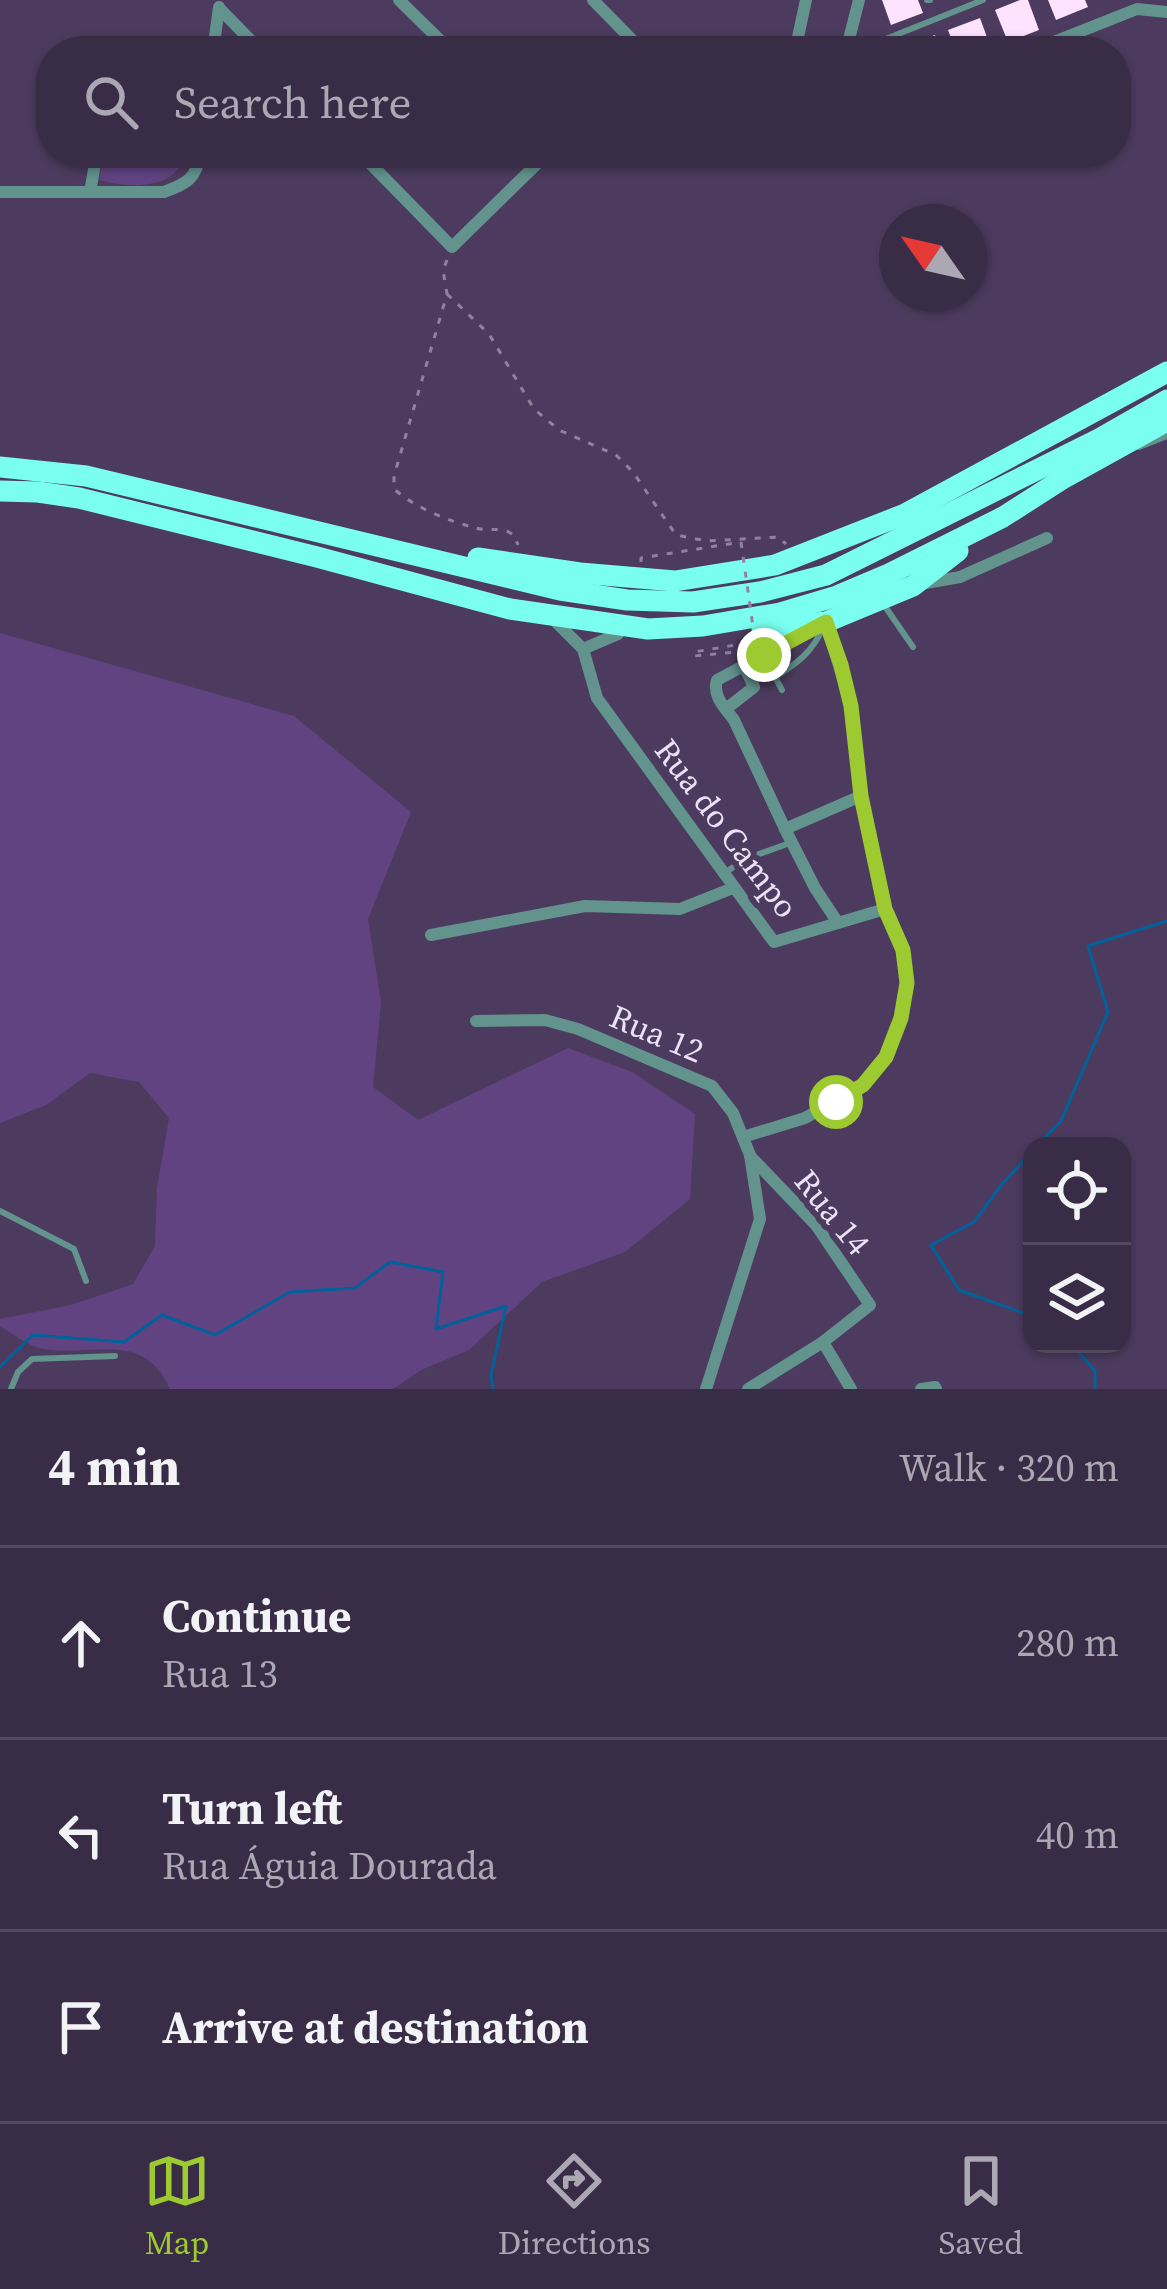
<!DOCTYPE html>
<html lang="en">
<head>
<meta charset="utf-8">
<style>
	body { margin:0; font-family:"Source Serif 4",serif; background:#443851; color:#f1f3f6 }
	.controls { position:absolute; right:36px; bottom:36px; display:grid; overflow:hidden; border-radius:24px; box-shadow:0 3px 9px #0004 }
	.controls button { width:108px; height:108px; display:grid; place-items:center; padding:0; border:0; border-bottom:3px solid #53485f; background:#392c46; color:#f1f3f6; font:60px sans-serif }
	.compass { position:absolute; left:879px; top:204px; width:108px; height:108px; border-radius:50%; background:#392c46; box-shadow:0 3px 9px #0004; rotate:304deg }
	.stop { position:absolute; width:36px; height:36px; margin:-27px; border:9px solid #9dca30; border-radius:50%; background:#fff }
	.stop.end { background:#9dca30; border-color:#fff; box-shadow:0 3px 12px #0008 }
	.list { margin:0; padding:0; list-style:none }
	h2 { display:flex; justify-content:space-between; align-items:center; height:156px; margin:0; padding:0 48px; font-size:51px }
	h2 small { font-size:39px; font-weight:400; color:#aba7b3 }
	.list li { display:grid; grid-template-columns:78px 1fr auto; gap:36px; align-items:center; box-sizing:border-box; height:192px; padding:0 48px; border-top:3px solid #53485f }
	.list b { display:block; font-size:45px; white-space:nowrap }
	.list p { margin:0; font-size:39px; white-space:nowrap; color:#aba7b3 }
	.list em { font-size:39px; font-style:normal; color:#aba7b3 }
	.icon { flex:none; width:66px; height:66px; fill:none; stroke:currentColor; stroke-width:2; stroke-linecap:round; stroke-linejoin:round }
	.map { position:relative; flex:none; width:1167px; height:1389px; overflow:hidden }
	.search { position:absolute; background:#392c46; box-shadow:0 3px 9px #0004; left:36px; right:36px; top:36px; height:132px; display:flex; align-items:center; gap:30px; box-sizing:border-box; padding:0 42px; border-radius:48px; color:#aba7b3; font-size:45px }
	.sheet { height:732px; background:#392c46 }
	nav { display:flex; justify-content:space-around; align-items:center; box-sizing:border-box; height:168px; border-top:3px solid #53485f; background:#392c46; font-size:33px; color:#aba7b3 }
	nav a { display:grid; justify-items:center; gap:6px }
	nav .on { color:#9dca30 }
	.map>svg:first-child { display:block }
	.green { fill:#624382 }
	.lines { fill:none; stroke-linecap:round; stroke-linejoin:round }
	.stream { stroke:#01619b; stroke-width:3 }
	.building { fill:#fee2fe }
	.path { stroke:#90829f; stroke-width:3; stroke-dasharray:6 9; stroke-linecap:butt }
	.lane { stroke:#62938c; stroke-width:6 }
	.street { stroke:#62938c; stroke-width:12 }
	.highway { stroke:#79feef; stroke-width:21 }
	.path-bridge { stroke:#90829f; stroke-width:3; stroke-dasharray:6 9; stroke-linecap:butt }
	.route { stroke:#9dca30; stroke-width:15 }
	.labels { text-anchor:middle; stroke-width:12; stroke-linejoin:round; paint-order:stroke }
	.street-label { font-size:33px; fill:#ebe2f7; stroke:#4c3b5e }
</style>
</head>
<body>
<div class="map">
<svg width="1167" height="1389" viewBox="0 0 1167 1389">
	<rect width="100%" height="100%" fill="#4c3b5e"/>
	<g class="green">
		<path d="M105,153h82c-11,37 -56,36 -88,27z"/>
		<path d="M0,633l294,83 117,96 -43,107 13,84 -8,84 45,33 150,-72 64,24 63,42 -5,85 -65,53 -83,30 -73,68 -48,20 -28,19h-223c-26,-60 -78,-32 -127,-40 -15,-3 -30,-15 -43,-23v-7l71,-14 62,-21 22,-38 2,-58 12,-70 -30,-36 -49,-9 -44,32 -46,18z"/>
	</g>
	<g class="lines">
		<g class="stream">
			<polyline points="1037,1146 1061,1121 1108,1012 1088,946 1167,921"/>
			<polyline points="1032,1152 1003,1183 974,1222 931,1245 959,1290 1032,1316"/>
			<polyline points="1072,1344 1095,1371 1095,1389"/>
			<polyline points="0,1367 33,1335 124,1342 162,1315 215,1335 290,1292 355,1288 390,1262 443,1272 436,1329 506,1306 491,1375 493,1389"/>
		</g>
	</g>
	<g class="building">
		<polygon points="882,0 918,0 923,13 891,25"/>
		<polygon points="1020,0 1028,0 1039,30 1008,42 995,10"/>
		<polygon points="1048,0 1085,0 1088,7 1056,20"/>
		<polygon points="980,18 992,51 956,51 948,30"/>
		<polygon points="935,35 941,51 904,51 903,47"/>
	</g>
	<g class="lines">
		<g class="path">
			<path d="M447,260l-4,10 4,24 -53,182v13c22,19 54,32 82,39 9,3 21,0 30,3 9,3 9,7 12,14"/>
			<polyline points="447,294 489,334 534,409 559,430 616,455 633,472 676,535 707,541 778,537 786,544"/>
			<polyline points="641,562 641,558 741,542"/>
			<polyline points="746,651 694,656 694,652 753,642"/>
		</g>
		<g class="lane">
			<polyline points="927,0 930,0"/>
			<polyline points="856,51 983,0"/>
			<polyline points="1139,447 1167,436"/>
			<polyline points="884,605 913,647"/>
			<path d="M782,690l-7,-13c23,-14 37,-25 48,-49"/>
			<polyline points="726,872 745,859 790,843"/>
			<polyline points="0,1211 74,1249 86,1281"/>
			<polyline points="11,1389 18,1372 32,1359 115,1356"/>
		</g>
		<g class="street">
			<polyline points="399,0 451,51"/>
			<polyline points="593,0 643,51"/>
			<polyline points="219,8 261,51"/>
			<polyline points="213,51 219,7"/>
			<polyline points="795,51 806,0"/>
			<polyline points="846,51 859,0"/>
			<polyline points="1031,51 1137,9 1167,12"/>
			<polyline points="360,153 452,247 548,153"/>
			<path d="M0,192h164c22,-8 33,-13 36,-39"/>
			<polyline points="90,192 97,153"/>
			<polyline points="920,584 960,577 1047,538"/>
			<polyline points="551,617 583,649 597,698 774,942 885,909"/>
			<polyline points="583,649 618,634"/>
			<polyline points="726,709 754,687 744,666"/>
			<polyline points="785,829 861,796"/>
			<polyline points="431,935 585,906 680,909 733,888"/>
			<polyline points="476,1021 545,1020 578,1029 712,1086 733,1113 750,1155 760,1219 706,1389"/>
			<path d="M743,1137l62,-19 58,-33 23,-28 15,-39 6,-35 -4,-33 -18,-41 -24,-113 -10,-90 -25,-84 -109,58c-5,16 8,28 17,40l51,109 30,59 23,35"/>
			<polyline points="823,1342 851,1389"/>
			<polyline points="748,1389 823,1342 870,1305 816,1225 750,1156"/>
			<polyline points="921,1389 935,1387 936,1389"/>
		</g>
		<g class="highway">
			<polyline points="0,467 86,476 560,590 627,600 693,602 760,592 826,575 1097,440 1167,400"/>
			<polyline points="0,491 38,492 79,498 317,557 510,609 648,629 703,626 780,613 837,596 889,574 1003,517 1064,478 1167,421"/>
			<polyline points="478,558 580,573 675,581 775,565 905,514 1167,372"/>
			<polyline points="762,629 826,622 913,586 958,551"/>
		</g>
		<polyline class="path-bridge" points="741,542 755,641"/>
	</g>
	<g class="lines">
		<polyline class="route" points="764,655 826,622 841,665 851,706 861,796 885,909 903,950 907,983 901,1018 886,1057 863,1085 836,1102"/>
	</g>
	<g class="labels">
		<g class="street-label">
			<text transform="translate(727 828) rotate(53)" y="12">Rua do Campo</text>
			<text transform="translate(657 1033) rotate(23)" y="12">Rua 12</text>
			<text transform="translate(833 1212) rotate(51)" y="12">Rua 14</text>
		</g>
	</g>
</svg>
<div class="controls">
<button><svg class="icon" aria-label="locate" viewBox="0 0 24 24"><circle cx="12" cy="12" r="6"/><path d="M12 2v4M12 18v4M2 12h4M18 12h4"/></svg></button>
<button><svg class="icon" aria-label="layers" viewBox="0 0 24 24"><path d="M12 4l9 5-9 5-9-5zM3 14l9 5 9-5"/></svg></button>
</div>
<svg class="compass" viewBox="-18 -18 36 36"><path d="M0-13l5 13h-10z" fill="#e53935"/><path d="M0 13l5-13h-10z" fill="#aba7b3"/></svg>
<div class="stop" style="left:836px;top:1102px"></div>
<div class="stop end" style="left:764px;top:655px"></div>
<div class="search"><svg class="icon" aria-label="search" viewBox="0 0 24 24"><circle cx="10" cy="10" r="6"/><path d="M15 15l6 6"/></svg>Search here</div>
</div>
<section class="sheet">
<h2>4 min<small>Walk · 320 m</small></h2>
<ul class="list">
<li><svg class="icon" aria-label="ahead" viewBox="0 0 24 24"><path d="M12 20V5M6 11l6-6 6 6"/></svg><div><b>Continue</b><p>Rua 13</p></div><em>280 m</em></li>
<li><svg class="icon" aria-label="left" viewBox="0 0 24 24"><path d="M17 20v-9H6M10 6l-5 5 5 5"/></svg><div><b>Turn left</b><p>Rua Águia Dourada</p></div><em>40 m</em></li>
<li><svg class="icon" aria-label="arrive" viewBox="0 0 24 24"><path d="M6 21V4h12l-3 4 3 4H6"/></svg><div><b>Arrive at destination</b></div></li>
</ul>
</section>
<nav>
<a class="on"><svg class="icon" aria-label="map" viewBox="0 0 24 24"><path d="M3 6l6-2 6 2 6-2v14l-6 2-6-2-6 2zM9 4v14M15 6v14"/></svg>Map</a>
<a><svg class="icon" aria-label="directions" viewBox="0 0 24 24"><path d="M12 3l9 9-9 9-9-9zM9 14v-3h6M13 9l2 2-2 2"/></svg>Directions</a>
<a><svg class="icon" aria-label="saved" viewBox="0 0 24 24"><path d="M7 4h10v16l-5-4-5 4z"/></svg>Saved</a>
</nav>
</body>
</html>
